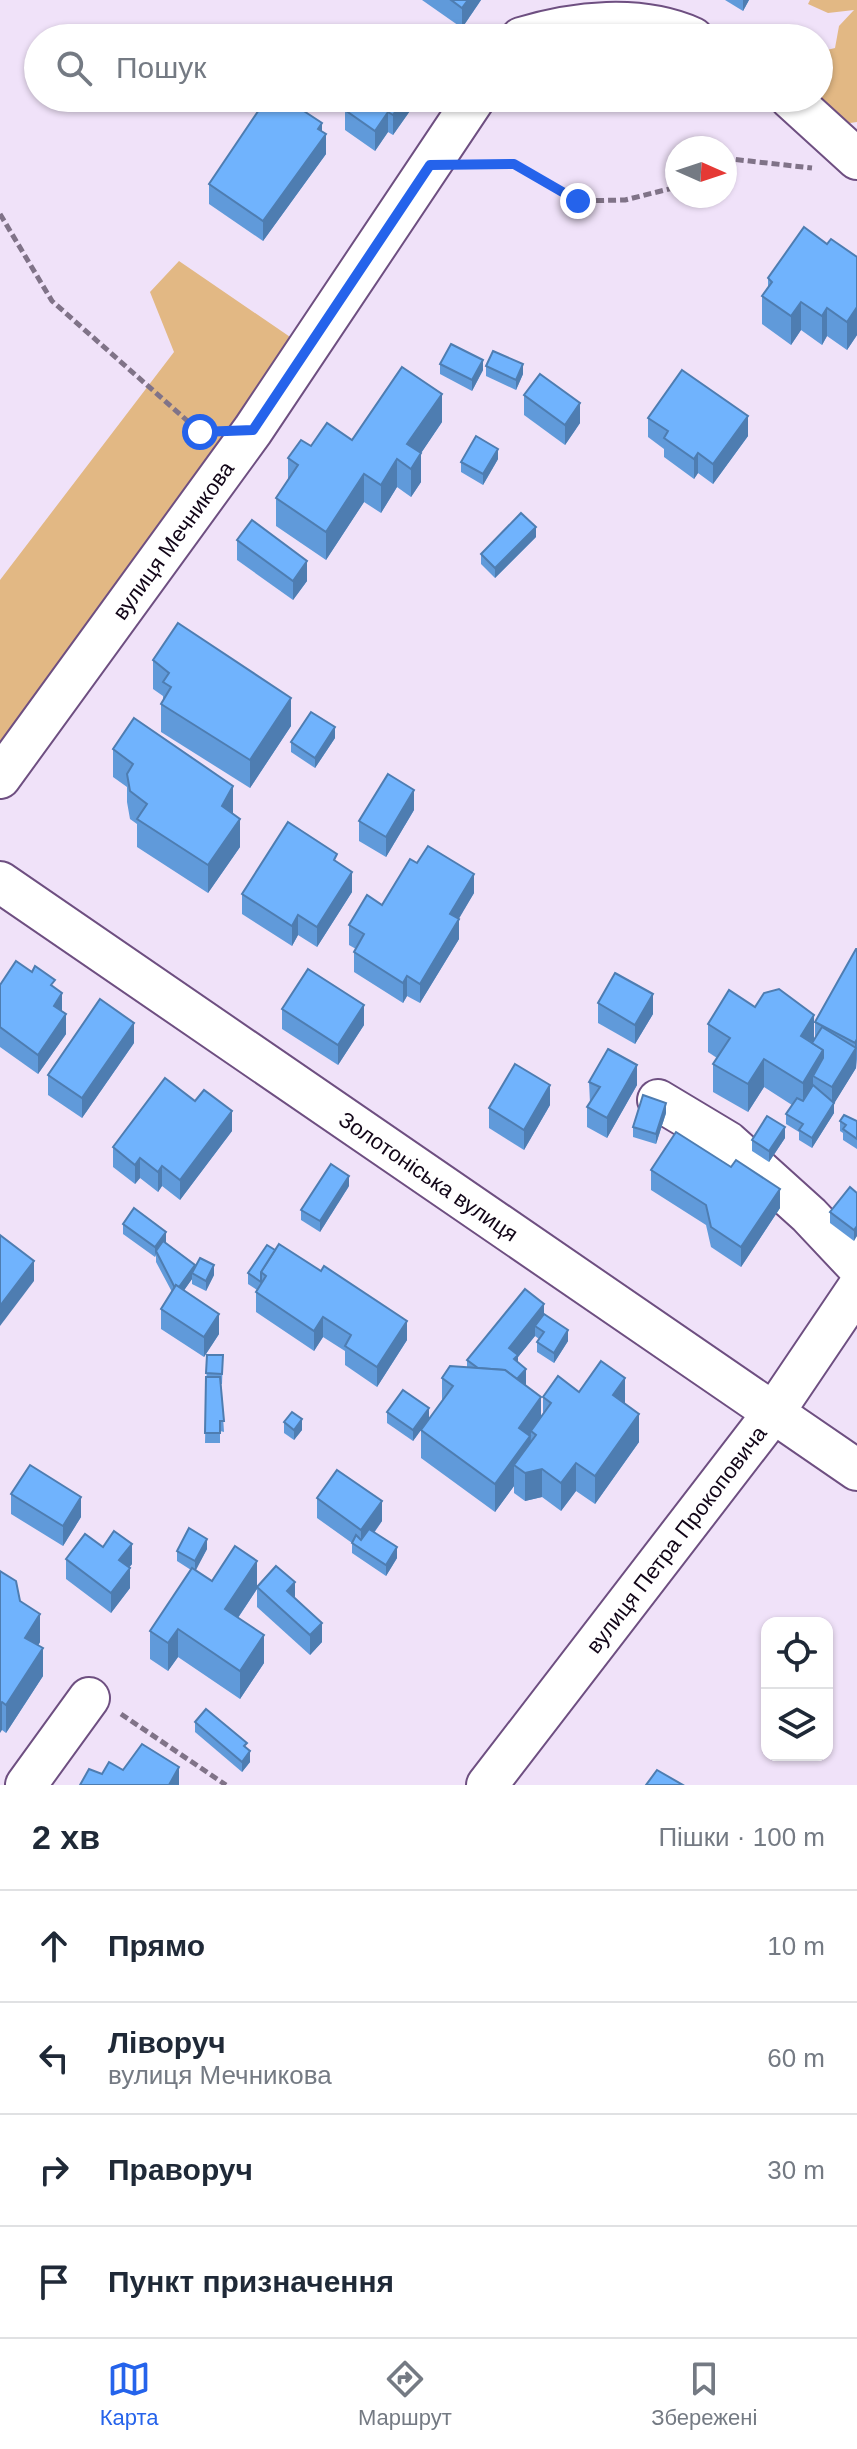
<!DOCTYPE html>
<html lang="uk">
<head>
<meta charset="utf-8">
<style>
	body { margin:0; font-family:Arial,sans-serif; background:#f6f6f7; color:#1f2937 }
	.controls { position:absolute; right:24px; bottom:24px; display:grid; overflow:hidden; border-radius:16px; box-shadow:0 2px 6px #0004 }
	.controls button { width:72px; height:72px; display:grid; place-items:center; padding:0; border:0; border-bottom:2px solid #e0e1e3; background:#fff; color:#1f2937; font:40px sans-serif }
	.compass { position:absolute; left:665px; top:136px; width:72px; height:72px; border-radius:50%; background:#fff; box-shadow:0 2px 6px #0004; rotate:93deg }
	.stop { position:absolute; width:24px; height:24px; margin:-18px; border:6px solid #2563eb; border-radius:50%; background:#fff }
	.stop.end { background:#2563eb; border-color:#fff; box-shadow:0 2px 8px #0008 }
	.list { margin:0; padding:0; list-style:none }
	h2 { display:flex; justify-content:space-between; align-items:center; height:104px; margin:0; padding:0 32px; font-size:34px }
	h2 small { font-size:26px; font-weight:400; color:#747a83 }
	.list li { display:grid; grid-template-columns:52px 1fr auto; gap:24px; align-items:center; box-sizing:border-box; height:112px; padding:0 32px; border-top:2px solid #e0e1e3 }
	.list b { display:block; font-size:30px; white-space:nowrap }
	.list p { margin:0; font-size:26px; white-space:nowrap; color:#747a83 }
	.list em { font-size:26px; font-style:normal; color:#747a83 }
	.icon { flex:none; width:44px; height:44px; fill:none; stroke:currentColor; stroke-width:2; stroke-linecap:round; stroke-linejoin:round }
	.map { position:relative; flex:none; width:857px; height:1785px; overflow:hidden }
	.search { position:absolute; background:#fff; box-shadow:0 2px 6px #0004; left:24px; right:24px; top:24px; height:88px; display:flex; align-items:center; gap:20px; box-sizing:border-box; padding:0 28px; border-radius:44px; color:#747a83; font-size:30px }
	.sheet { height:552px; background:#fff }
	nav { display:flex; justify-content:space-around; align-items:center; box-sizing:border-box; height:112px; border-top:2px solid #e0e1e3; background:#fff; font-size:22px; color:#747a83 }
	nav a { display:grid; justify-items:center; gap:4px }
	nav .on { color:#2563eb }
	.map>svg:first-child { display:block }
	.green { fill:#e2b884 }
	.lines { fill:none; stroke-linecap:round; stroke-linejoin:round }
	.minor-casing { stroke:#6e4f81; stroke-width:44 }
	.path { stroke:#807388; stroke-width:5; stroke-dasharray:8 4; stroke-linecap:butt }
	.minor { stroke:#fff; stroke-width:40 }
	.wall { fill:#609ada }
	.shaded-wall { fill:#4e7db1 }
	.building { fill:#70b3fd; stroke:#4e7db1; stroke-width:2 }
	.route { stroke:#2563eb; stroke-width:10 }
	.labels { text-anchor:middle; stroke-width:8; stroke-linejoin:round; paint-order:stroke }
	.street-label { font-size:22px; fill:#120618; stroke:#f9f2fe }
</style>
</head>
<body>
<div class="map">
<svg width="857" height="1785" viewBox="0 0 857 1785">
	<rect width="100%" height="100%" fill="#f0e2f9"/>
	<g class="green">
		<polygon points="810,0 857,0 857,122 836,125 819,98 819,52 835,48 839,26 854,10 828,13 808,4"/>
		<polygon points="179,261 296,341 0,759 0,580 174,352 150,292"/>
	</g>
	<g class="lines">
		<g class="minor-casing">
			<g id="minor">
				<path d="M521,38c53,-16 119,-24 172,0"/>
				<polyline points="790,98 857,159"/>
				<path id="s1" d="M0,778l253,-348 222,-332"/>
				<path id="s2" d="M0,882l857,588"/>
				<polyline points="658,1100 728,1142 809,1215 857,1266"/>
				<polyline points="26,1785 89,1698"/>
				<path id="s3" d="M487,1785l287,-373 83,-123"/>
			</g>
		</g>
		<g class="path">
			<polyline points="725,163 731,159 812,168"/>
			<polyline points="474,164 514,164 578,201 625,200 677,187"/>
			<polyline points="0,214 52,301 200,432 208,432"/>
			<polyline points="121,1714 226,1785"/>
		</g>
		<use href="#minor" class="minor"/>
	</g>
	<g class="wall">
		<polygon points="422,0 481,0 462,28"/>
		<polygon points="725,0 749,0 743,11"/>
		<polygon points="353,98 419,98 393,135 388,132 375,151 345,130 345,110"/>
		<polygon points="322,132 326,154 263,241 209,204 209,184"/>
		<polygon points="827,244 857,257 857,335 847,350 827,336 822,345 801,330 791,345 762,324 762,296 768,288 768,278"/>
		<polygon points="440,364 483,370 472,391 440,374"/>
		<polygon points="486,366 523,374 516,390 486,376"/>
		<polygon points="524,395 580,423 565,445 524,415"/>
		<polygon points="648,418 748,436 713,484 698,473 694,479 664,457 664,449 648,437"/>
		<polygon points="442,422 421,453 421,482 411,497 397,487 381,513 364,502 326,560 276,526 276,498 288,480 288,458 311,446 352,440"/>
		<polygon points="498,459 483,485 461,472 461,462"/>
		<polygon points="536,537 495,578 481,564 481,554"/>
		<polygon points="237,540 307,581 293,600 237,560"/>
		<polygon points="153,660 291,726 250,788 161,732 161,704 163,700 163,696 153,689"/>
		<polygon points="335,738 315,768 291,752 291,742"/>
		<polygon points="113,749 233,814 240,847 208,893 137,847 137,824 130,819 127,802 127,787 113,777"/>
		<polygon points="414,810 386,857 359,841 359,821"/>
		<polygon points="337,863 352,892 317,947 298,935 292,946 242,914 242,894"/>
		<polygon points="474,893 458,919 459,939 420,1003 407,996 403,1003 354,972 354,952 356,949 349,945 349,925 382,905"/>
		<polygon points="857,949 857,1059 856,1068 834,1103 834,1113 812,1148 799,1140 799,1132 786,1124 786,1114 792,1105 764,1087 748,1112 713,1092 713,1064 717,1058 708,1052 708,1024 755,1007 814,1040 815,1038 815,1022"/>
		<polygon points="0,985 55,988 62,1012 66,1034 38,1074 0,1047"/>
		<polygon points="598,1003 653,1014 635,1044 598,1023"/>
		<polygon points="282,1009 364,1025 338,1065 282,1029"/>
		<polygon points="134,1043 82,1118 48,1095 48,1075"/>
		<polygon points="589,1082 637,1085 607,1138 587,1127 587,1107 590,1103"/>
		<polygon points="195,1101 232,1131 180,1200 162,1186 158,1192 140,1178 135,1184 113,1167 113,1147"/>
		<polygon points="550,1105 524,1150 489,1128 489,1108"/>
		<polygon points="666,1113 656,1144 633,1137 633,1127"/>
		<polygon points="840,1121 857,1121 857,1149 843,1140 843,1133 840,1131"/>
		<polygon points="785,1138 769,1162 752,1151 752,1140"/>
		<polygon points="731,1167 780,1208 741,1267 711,1247 706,1225 651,1190 651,1170"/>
		<polygon points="349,1186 320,1232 301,1220 301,1210"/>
		<polygon points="857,1193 854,1241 830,1223 830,1212"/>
		<polygon points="123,1224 166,1242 165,1243 195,1268 214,1275 206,1291 192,1284 192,1279 184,1290 219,1334 204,1357 161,1329 161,1309 172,1292 156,1262 156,1255 155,1257 123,1234"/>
		<polygon points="267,1245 407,1340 377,1387 345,1365 345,1351 323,1337 314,1351 256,1312 256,1292 257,1290 248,1284 248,1273"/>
		<polygon points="544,1314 568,1341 554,1363 537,1352 537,1342 539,1339 535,1336 518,1357 518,1362 526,1386 541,1417 543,1415 543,1397 579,1392 625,1403 639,1442 595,1504 576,1491 561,1511 542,1497 525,1501 514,1493 514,1486 495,1512 421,1458 421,1430 442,1401 442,1378 467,1367 467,1360"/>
		<polygon points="207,1355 223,1355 222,1384 221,1384 224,1432 220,1431 220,1443 205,1443"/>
		<polygon points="387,1412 429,1419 413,1441 387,1423"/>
		<polygon points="284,1422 302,1430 294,1440 284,1433"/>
		<polygon points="11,1494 81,1517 63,1546 11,1514"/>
		<polygon points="317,1498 382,1521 374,1533 397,1558 386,1576 352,1553 352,1543 317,1518"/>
		<polygon points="103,1547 132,1564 129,1567 130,1588 111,1613 66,1579 66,1559"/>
		<polygon points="207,1549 195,1570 212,1581 257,1589 238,1618 264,1663 240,1699 178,1657 168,1671 150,1659 150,1631 191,1570 177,1561 177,1551"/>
		<polygon points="0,1571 20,1601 40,1642 38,1646 43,1676 6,1733 2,1730"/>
		<polygon points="257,1587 322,1642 310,1655 257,1607"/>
		<polygon points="195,1722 247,1748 250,1762 242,1772 195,1732"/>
	</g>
	<g class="shaded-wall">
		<polygon points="468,0 481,0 462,28 462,8"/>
		<polygon points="743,0 749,0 743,11"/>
		<polygon points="405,98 419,98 393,135 393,115"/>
		<polygon points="388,112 388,132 375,151 375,131"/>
		<polygon points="322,123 322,140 326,134 326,154 263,241 263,221"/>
		<polygon points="801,302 801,330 791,345 791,316"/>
		<polygon points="857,307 857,335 847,350 847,322"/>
		<polygon points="827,308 827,336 822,345 822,316"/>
		<polygon points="483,360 483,370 472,391 472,380"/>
		<polygon points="523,364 523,374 516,390 516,380"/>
		<polygon points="442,394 442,422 411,468 407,444"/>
		<polygon points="580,403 580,423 565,445 565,425"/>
		<polygon points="748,416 748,436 713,484 713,464"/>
		<polygon points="498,449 498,459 483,485 483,474"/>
		<polygon points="421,453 421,482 411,497 411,469"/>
		<polygon points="698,453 698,473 694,479 694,459"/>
		<polygon points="397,459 397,487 381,513 381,485"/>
		<polygon points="364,474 364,502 326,560 326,532"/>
		<polygon points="536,527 536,537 495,578 495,568"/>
		<polygon points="307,561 307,581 293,600 293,581"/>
		<polygon points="291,698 291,726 250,788 250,760"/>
		<polygon points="335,727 335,738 315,768 315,758"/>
		<polygon points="233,786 233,814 222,806"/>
		<polygon points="414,790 414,810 386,857 386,837"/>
		<polygon points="240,819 240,847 208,893 208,865"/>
		<polygon points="352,872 352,892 317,947 317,927"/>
		<polygon points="474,874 474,893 450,934 450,914"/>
		<polygon points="298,915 298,935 292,946 292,926"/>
		<polygon points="459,919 459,939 420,1003 420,984"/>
		<polygon points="407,976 407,996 403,1003 403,983"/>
		<polygon points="62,993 62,1013 54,1006"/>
		<polygon points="653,994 653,1014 635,1044 635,1025"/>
		<polygon points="364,1005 364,1025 338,1065 338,1045"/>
		<polygon points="66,1014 66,1034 38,1074 38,1055"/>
		<polygon points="814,1015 814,1043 801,1036"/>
		<polygon points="134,1023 134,1043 82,1118 82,1098"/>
		<polygon points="857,1039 856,1068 832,1107 832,1087 855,1050 855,1043"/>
		<polygon points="823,1050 823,1078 813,1076 813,1095 803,1112 803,1083"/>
		<polygon points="764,1059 764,1087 748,1112 748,1084"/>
		<polygon points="637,1065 637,1085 607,1138 607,1118"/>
		<polygon points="550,1085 550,1105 524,1150 524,1130"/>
		<polygon points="666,1103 666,1113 656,1144 656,1134"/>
		<polygon points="834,1103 834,1113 812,1148 812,1138"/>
		<polygon points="232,1111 232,1131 180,1200 180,1180"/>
		<polygon points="785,1127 785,1138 769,1162 769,1151"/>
		<polygon points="140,1158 140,1178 135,1184 135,1165"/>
		<polygon points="162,1166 162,1186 158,1192 158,1172"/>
		<polygon points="349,1176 349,1186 320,1232 320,1221"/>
		<polygon points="780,1189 780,1208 741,1267 741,1247"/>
		<polygon points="857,1226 857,1236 854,1241 854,1230"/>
		<polygon points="166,1232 166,1242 157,1254 156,1251 155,1257 155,1247"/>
		<polygon points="34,1261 34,1281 0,1326 0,1306"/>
		<polygon points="195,1265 195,1275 192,1273 192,1279 176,1302 176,1291"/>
		<polygon points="214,1265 214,1275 206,1291 206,1281"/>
		<polygon points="544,1304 544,1324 535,1326 535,1336 518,1357 518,1374 509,1348"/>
		<polygon points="219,1314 219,1334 204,1357 204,1337"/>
		<polygon points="323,1317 323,1337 314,1351 314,1331"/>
		<polygon points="407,1321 407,1340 377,1387 377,1367"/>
		<polygon points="568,1330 568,1341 554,1363 554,1353"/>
		<polygon points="526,1369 526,1388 513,1385"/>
		<polygon points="625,1378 625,1406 613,1395"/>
		<polygon points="541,1397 541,1425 531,1431 530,1464 514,1465 514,1486 495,1512 495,1484 519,1428"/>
		<polygon points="429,1408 429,1419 413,1441 413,1430"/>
		<polygon points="639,1414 639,1442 595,1504 595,1476"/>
		<polygon points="302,1419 302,1430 294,1440 294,1430"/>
		<polygon points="576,1463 576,1491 561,1511 561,1483"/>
		<polygon points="542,1469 542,1497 525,1501 525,1473"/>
		<polygon points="81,1497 81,1517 63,1546 63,1526"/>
		<polygon points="382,1501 382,1521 361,1550 361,1530"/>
		<polygon points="207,1539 207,1549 195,1572 195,1561"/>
		<polygon points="132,1544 132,1564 119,1580 119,1560"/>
		<polygon points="397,1547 397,1558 386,1576 386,1565"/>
		<polygon points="257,1561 257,1589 225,1637 225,1609"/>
		<polygon points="130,1568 130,1588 111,1613 111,1593"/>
		<polygon points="295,1582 295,1602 287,1591"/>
		<polygon points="40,1614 40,1642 25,1666 25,1638"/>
		<polygon points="322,1623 322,1642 310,1655 310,1635"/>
		<polygon points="178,1629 178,1657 168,1671 168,1643"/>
		<polygon points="264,1635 264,1663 240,1699 240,1671"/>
		<polygon points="43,1648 43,1676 6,1733 6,1705"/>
		<polygon points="2,1702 2,1730 0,1733 0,1704"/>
		<polygon points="250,1751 250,1762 242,1772 242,1762"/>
		<polygon points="179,1767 179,1785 169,1785"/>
	</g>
	<g class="building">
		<polygon points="451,0 468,0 462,8"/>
		<polygon points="267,98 284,98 322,123 318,129 326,134 263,221 209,184"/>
		<polygon points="353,98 362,98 365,100 366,98 405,98 393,115 388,112 375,131 345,110"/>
		<polygon points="804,227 827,244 831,239 857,257 857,307 847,322 827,308 822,316 801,302 791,316 762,296 772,282 768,278"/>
		<polygon points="451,344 483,360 472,380 440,364"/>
		<polygon points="493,351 523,364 516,380 486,366"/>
		<polygon points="402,367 442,394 407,444 421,453 411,469 397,459 381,485 364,474 326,532 276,498 298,465 288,458 301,440 311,446 327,423 352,440"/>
		<polygon points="682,370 748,416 713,464 698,453 694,459 664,438 668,431 648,418"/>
		<polygon points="540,374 580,403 565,425 524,395"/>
		<polygon points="476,436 498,449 483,474 461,462"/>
		<polygon points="521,513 536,527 495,568 481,554"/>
		<polygon points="252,520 307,561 293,581 237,540"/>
		<polygon points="178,623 291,698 250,760 161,704 171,687 163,682 169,673 153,660"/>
		<polygon points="311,712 335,727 315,758 291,742"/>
		<polygon points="134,718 233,786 222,806 240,819 208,865 137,819 147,804 130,791 127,774 133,764 113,749"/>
		<polygon points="388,774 414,790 386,837 359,821"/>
		<polygon points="288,822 337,854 334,860 352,872 317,927 298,915 292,926 242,894"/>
		<polygon points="428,846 474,874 450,914 459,919 420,984 407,976 403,983 354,952 364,934 349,925 367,895 382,905 410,859 417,863"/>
		<polygon points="856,949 857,949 857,1039 855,1043 815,1022"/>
		<polygon points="16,961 32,972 35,966 55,980 51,985 62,993 54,1006 66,1014 38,1055 0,1027 0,985"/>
		<polygon points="308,969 364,1005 338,1045 282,1009"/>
		<polygon points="615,973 653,994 635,1025 598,1003"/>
		<polygon points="779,989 814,1015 801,1036 823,1050 803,1083 764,1059 748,1084 713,1064 730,1038 708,1024 729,990 755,1007 764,993"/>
		<polygon points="100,999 134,1023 82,1098 48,1075"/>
		<polygon points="822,1027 856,1048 832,1087 813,1076 823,1058 823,1050 812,1043"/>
		<polygon points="608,1049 637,1065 607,1118 587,1107 600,1087 589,1082"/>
		<polygon points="515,1064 550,1085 524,1130 489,1108"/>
		<polygon points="165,1078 195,1101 204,1090 232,1111 180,1180 162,1166 158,1172 140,1158 135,1165 113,1147"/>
		<polygon points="813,1085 834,1103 812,1138 799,1130 803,1124 786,1114 797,1098 803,1101"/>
		<polygon points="643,1095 666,1103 656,1134 633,1127"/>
		<polygon points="844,1115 857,1121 857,1139 843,1129 846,1125 840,1121"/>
		<polygon points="767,1116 785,1127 769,1151 752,1140"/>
		<polygon points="676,1132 731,1167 736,1160 780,1189 741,1247 711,1227 706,1205 651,1170"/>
		<polygon points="331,1164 349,1176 320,1221 301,1210"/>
		<polygon points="850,1187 857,1193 857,1226 854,1230 830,1212"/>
		<polygon points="134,1208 166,1232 155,1247 123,1224"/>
		<polygon points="0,1235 34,1261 0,1306"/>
		<polygon points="163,1241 195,1265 179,1287 176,1285 175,1288 156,1251"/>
		<polygon points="279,1244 321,1271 324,1266 407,1321 377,1367 345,1346 351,1335 323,1317 314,1331 256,1292 266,1276 261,1272"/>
		<polygon points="267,1245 275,1250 261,1272 261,1282 248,1273"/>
		<polygon points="200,1258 214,1265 206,1281 192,1273"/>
		<polygon points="176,1285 219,1314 204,1337 161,1309"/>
		<polygon points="525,1289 544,1304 509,1348 518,1355 514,1359 526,1369 517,1379 505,1370 478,1368 467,1360"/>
		<polygon points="544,1314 568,1330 554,1353 537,1342 544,1332 535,1326"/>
		<polygon points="207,1355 223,1355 222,1374 206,1373"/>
		<polygon points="601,1361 625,1378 613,1395 639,1414 595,1476 576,1463 561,1483 542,1469 525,1473 514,1465 536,1435 531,1431 551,1403 543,1397 558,1376 579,1392"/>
		<polygon points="450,1366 505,1370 541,1397 519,1428 530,1436 495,1484 421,1430 453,1386 442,1378"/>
		<polygon points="206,1377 220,1377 224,1421 220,1421 220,1433 205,1433"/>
		<polygon points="403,1390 429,1408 413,1430 387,1412"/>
		<polygon points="292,1412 302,1419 294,1430 284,1422"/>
		<polygon points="30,1465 81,1497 63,1526 11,1494"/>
		<polygon points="337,1470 382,1501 361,1530 317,1498"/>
		<polygon points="189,1528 207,1539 195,1561 177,1551"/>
		<polygon points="369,1529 397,1547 386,1565 352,1543 356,1535 361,1540"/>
		<polygon points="114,1531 132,1544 119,1560 130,1568 111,1593 66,1559 85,1534 103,1547"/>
		<polygon points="235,1546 257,1561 225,1609 264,1635 240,1671 178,1629 168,1643 150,1631 192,1568 212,1581"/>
		<polygon points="276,1566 295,1582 287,1591 322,1623 310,1635 257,1587"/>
		<polygon points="0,1571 16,1581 20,1601 40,1614 25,1638 43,1648 6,1705 2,1702 0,1704"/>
		<polygon points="206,1709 247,1743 244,1746 250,1751 242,1762 195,1722"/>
		<polygon points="142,1744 179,1767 169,1785 80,1785 89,1769 102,1774 109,1762 123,1770"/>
		<polygon points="657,1770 683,1785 646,1785"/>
	</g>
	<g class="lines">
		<polyline class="route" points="200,432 253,430 430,165 514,164 578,201"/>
	</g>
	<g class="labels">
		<g class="street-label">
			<text dy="8" stroke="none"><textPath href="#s1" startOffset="294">вулиця Мечникова</textPath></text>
			<text dy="8" stroke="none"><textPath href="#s2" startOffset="520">Золотоніська вулиця</textPath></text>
			<text dy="8" stroke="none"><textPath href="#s3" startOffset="310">вулиця Петра Прокоповича</textPath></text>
		</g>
	</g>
</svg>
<div class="controls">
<button><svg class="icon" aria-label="locate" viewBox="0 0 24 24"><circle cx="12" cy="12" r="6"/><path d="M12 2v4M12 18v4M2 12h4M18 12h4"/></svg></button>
<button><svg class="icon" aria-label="layers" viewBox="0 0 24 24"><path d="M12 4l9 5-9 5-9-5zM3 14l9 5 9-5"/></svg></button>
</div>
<svg class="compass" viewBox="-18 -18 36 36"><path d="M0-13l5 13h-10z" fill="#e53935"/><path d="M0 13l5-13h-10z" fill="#747a83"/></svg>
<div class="stop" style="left:200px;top:432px"></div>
<div class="stop end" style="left:578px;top:201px"></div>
<div class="search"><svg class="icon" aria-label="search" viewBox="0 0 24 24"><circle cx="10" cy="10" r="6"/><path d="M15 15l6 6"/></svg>Пошук</div>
</div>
<section class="sheet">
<h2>2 хв<small>Пішки · 100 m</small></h2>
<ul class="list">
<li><svg class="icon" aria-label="ahead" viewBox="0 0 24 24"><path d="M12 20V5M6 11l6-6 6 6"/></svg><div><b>Прямо</b></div><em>10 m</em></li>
<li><svg class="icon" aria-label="left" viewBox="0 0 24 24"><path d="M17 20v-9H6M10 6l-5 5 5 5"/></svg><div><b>Ліворуч</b><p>вулиця Мечникова</p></div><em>60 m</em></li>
<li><svg class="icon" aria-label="right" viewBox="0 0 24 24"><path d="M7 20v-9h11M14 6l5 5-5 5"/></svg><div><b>Праворуч</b></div><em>30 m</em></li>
<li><svg class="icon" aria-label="arrive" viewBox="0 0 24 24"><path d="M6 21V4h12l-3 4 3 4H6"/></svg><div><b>Пункт призначення</b></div></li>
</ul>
</section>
<nav>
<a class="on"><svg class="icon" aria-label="map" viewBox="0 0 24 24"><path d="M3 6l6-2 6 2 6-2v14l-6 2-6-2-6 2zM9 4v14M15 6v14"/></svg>Карта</a>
<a><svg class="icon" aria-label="directions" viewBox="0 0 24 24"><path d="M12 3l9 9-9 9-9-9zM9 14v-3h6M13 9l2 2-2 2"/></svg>Маршрут</a>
<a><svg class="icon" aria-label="saved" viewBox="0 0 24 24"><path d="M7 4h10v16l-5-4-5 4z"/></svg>Збережені</a>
</nav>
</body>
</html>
